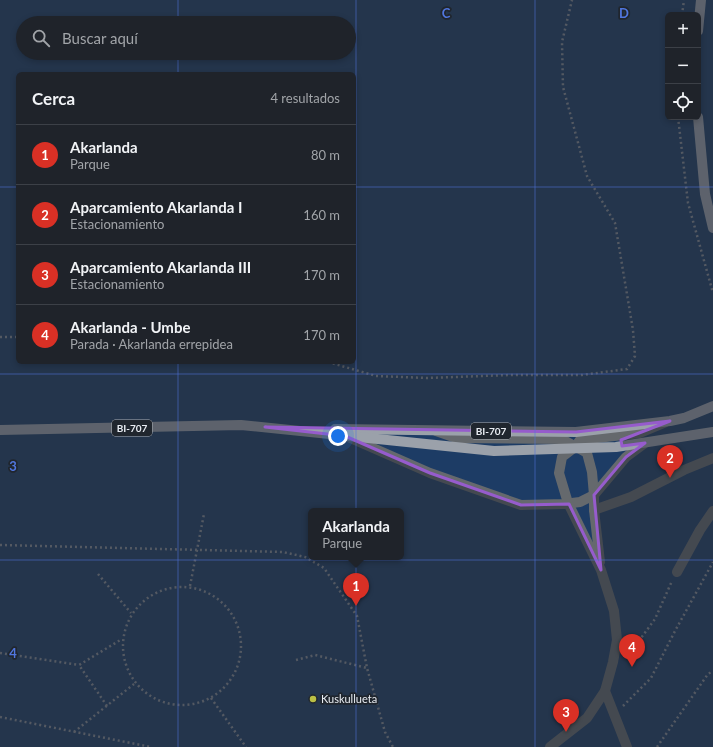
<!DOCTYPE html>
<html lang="es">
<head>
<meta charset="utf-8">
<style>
	body { margin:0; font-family:Lato,sans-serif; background:#272b32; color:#f1f3f6 }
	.controls { position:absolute; right:12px; top:12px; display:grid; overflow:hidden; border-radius:6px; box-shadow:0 2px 6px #0003 }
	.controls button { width:36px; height:36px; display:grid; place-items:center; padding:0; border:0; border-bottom:1px solid #3c4047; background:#1f232a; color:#f1f3f6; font:20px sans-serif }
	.you { position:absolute; left:338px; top:436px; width:14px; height:14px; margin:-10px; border:3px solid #fff; border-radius:50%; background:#1a73e8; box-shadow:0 0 0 6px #1a73e833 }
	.badge { display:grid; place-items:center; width:26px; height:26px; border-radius:50%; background:#d93025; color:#fff; font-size:13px; font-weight:700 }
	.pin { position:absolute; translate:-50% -33px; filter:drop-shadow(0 1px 2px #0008) }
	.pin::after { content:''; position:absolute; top:21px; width:14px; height:12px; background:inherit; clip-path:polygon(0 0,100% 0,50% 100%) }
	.popup { position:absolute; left:308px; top:508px; width:96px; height:52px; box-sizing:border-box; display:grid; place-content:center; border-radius:6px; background:#1f232a; filter:drop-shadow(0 1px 3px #0005); font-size:13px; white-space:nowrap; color:#a1a4a8 }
	.popup b { font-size:15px; color:#f1f3f6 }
	.popup::after { content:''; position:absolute; left:50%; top:100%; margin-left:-8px; border:8px solid transparent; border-top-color:#1f232a }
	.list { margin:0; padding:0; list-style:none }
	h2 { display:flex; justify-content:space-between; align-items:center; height:52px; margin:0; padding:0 16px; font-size:17px }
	h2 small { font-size:13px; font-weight:400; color:#a1a4a8 }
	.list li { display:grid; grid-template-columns:26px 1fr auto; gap:12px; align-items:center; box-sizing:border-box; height:60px; padding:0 16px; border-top:1px solid #3c4047 }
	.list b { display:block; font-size:15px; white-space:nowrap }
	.list p { margin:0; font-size:13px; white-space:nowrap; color:#a1a4a8 }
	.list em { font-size:13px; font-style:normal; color:#a1a4a8 }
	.icon { flex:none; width:22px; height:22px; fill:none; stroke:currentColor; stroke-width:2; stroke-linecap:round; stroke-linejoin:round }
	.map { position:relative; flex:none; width:713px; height:747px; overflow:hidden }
	.search { position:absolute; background:#1f232a; box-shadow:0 2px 6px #0003; left:16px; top:16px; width:340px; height:44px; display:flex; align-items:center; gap:10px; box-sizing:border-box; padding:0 14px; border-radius:22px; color:#a1a4a8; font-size:15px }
	.panel { position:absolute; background:#1f232a; box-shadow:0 2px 6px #0003; left:16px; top:72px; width:340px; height:292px; border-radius:6px }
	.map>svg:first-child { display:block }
	.green { fill:#1d3c65; fill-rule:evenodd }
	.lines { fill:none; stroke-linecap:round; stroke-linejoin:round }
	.path { stroke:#878c94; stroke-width:2.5; stroke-dasharray:2 3; stroke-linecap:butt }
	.minor { stroke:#65696d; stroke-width:10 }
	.major { stroke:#9ba1aa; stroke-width:10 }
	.marked { fill:none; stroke:#965ccc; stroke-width:3; stroke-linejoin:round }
	.grid { fill:none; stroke:#5076de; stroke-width:1; stroke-opacity:0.55 }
	.poi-dot { fill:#bbc045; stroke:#20262e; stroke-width:1.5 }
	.labels { text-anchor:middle; stroke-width:3.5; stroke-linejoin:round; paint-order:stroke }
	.shield { fill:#20262e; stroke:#acb1b7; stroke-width:1 }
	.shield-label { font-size:10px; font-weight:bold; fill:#e8ecf2 }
	.poi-label { font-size:11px; fill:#e8ecf2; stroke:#20262e; text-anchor:start }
	.grid-label { font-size:13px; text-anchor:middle; font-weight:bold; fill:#5076de; stroke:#20262e; stroke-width:3.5; stroke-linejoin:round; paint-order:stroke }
</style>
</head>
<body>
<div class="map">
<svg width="713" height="747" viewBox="0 0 713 747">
	<rect width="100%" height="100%" fill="#292f38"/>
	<path class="green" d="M0,0h713v747h-713zM668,15h30v102h-30zM23,23h326v30h-326zM18,74h336v288h-336zM311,511h90v46h-90z"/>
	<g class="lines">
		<g class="path">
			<polyline points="682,15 684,0"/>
			<polyline points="678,117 688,203 713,293"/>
			<polyline points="0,337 18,337"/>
			<polyline points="328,362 376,376 427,378 510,375 582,375 627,369 635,356 633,330 615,223 587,176 563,87 562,42 572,0"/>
			<polyline points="0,545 283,552 305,557 324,568 357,616 367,668 385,732 393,747"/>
			<polyline points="98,574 131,613"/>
			<polyline points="190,586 204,514"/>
			<circle cx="182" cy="646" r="59"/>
			<polyline points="0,653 79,665"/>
			<polyline points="625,655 630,653 655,619 672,581"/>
			<polyline points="296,660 315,655 367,668"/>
			<polyline points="211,698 246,747"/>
			<polyline points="107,706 79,665 122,639"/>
			<polyline points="623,706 651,678 675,631 713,562"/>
			<polyline points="0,717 151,747"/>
			<polyline points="74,732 134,684"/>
			<polyline points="657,747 708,674 713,671"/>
		</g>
		<g class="minor">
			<polyline points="436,431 456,438 562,439 587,453 592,472 594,495 594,510 600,562"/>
			<polyline points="348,437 430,473 521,505 564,504 580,502 594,495 626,457 645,443"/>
			<polyline points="594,510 631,497 684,470 713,458"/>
			<polyline points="677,572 700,530 713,511"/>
			<polyline points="605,691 627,747"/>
			<polyline points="550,747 587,718 605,691 613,662 617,640 614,611 601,570 568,503 559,473 562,457 575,447 580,440 640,433 664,423"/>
		</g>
		<g class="major">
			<polyline points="698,31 701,0"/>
			<polyline points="698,117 705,194 713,228"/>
			<polyline points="335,429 576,432 670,421 684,418 713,406"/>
			<polyline points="0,430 241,425 494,451 616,447 713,432"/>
		</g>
	</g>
	<path d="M0 0H713V747H0ZM670,421l-49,19 1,6 23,-3 -19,14 -32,38 7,75 -32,-66 -48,1 -91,-32 -85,-37 -80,-9 311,5z" fill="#292f38" fill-opacity=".55" fill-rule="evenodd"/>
	<path class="marked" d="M670,421l-49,19 1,6 23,-3 -19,14 -32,38 7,75 -32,-66 -48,1 -91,-32 -85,-37 -80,-9 311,5z"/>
	<path class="grid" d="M178,0v23M356,0v747M535,0v747M178,53v21M0,187h18M354,187h359M178,362v385M0,374h713M0,560h713"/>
	<circle class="poi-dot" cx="313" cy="699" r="4"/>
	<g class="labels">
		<g class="shield">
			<rect x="112" y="420" width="40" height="16" rx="3"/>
			<rect x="471" y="423" width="40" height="16" rx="3"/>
		</g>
		<g class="shield-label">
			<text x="132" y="432">BI-707</text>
			<text x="491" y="435">BI-707</text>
		</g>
		<g class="poi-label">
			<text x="321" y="703">Kuskullueta</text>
		</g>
	</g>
	<g class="grid-label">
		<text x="446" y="18">C</text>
		<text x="624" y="18">D</text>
		<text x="13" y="471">3</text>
		<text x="13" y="658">4</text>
	</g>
</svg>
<div class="controls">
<button>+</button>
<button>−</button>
<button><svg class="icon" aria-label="locate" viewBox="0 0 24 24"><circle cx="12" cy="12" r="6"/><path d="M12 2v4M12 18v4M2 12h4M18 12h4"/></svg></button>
</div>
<div class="you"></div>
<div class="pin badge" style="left:356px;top:606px">1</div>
<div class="popup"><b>Akarlanda</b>Parque</div>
<div class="pin badge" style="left:670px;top:478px">2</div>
<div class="pin badge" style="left:566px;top:732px">3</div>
<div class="pin badge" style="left:632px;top:667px">4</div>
<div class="search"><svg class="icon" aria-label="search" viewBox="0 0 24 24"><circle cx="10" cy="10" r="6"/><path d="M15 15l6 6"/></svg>Buscar aquí</div>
<section class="panel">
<h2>Cerca<small>4 resultados</small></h2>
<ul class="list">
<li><span class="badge">1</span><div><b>Akarlanda</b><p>Parque</p></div><em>80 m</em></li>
<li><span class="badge">2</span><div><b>Aparcamiento Akarlanda I</b><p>Estacionamiento</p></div><em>160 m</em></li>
<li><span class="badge">3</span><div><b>Aparcamiento Akarlanda III</b><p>Estacionamiento</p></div><em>170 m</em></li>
<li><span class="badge">4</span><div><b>Akarlanda - Umbe</b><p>Parada · Akarlanda errepidea</p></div><em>170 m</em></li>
</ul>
</section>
</div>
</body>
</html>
